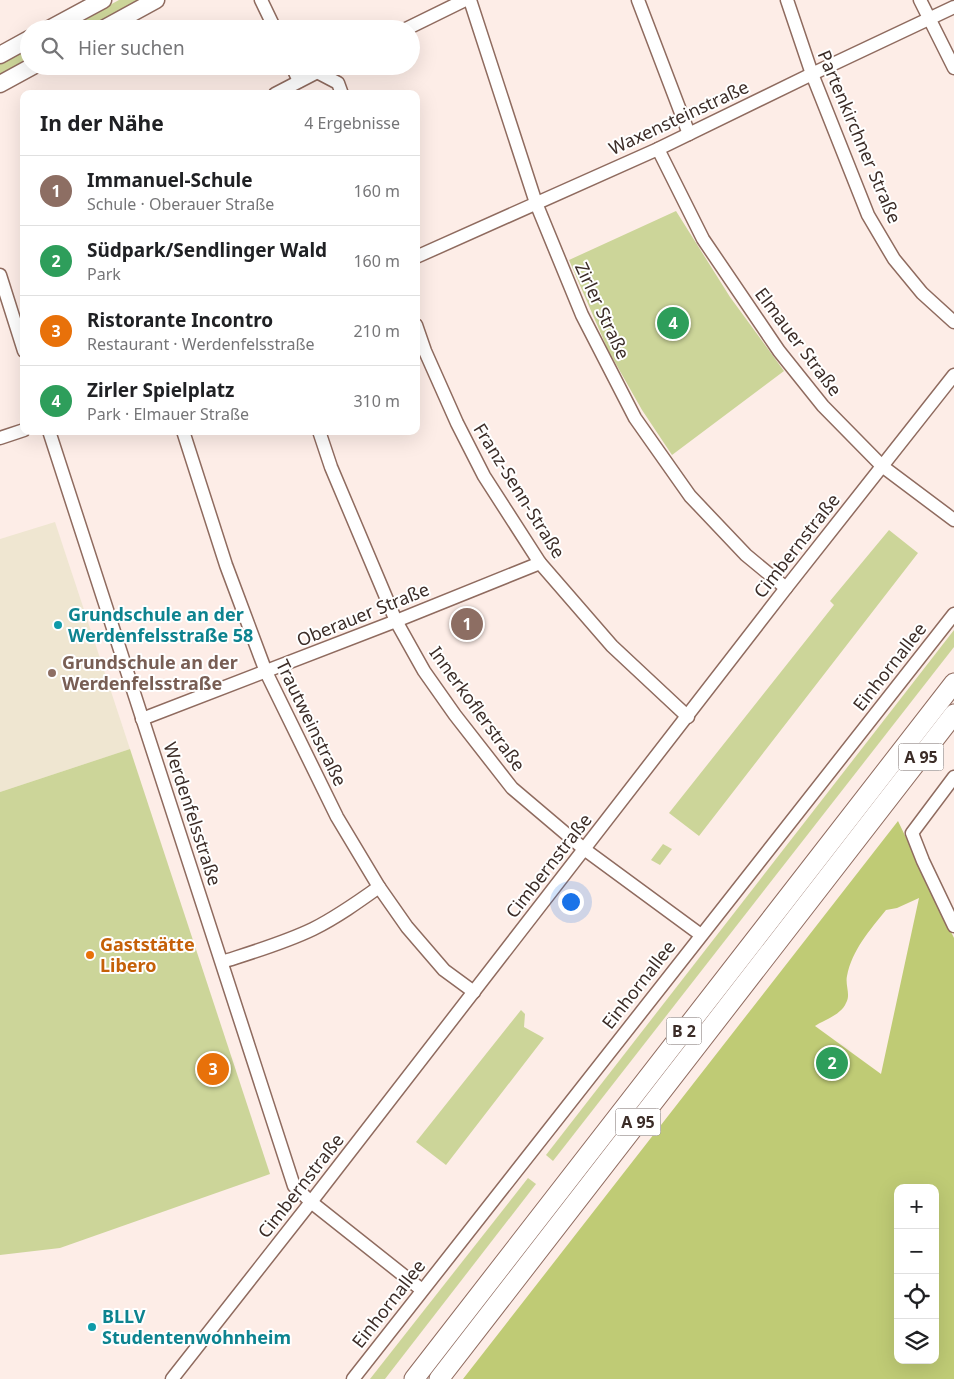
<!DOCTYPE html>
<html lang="de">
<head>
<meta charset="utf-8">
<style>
	body { margin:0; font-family:"Noto Sans",sans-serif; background:#f2f2f2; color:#202124 }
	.controls { position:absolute; right:15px; bottom:15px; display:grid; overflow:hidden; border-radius:10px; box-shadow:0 5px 20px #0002 }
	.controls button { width:45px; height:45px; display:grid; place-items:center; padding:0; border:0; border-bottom:1px solid #e0e0e0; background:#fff; color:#202124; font:25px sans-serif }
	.you { position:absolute; left:570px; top:901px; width:18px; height:18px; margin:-12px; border:4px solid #fff; border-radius:50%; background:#1a73e8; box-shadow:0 0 0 8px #1a73e833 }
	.badge { display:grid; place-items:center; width:32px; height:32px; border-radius:50%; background:#db2777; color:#fff; font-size:16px; font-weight:700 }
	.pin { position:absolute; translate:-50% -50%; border:2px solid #fff; box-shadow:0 1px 5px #0006 }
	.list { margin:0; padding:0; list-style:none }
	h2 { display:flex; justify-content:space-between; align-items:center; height:65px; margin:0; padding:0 20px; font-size:21px }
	h2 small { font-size:16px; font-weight:400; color:#757577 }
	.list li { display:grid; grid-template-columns:32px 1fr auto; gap:15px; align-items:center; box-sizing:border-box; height:70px; padding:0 20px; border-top:1px solid #e0e0e0 }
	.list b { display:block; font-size:19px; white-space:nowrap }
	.list p { margin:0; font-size:16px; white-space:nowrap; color:#757577 }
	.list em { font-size:16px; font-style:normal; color:#757577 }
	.icon { flex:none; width:28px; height:28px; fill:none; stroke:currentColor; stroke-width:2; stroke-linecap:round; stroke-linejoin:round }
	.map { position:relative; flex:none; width:954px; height:1379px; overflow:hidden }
	.search { position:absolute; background:#fff; box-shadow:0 5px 20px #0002; left:20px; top:20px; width:400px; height:55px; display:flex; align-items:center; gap:12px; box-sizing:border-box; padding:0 18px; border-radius:28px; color:#757577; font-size:19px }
	.panel { position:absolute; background:#fff; box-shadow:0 5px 20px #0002; left:20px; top:90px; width:400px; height:345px; border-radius:10px }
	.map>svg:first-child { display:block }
	.education { fill:#efe6d1 }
	.green { fill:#ccd599 }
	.forest { fill:#bfcb75; fill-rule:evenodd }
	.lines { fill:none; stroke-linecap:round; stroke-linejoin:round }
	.minor-casing { stroke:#8f6b5f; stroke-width:15 }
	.major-casing { stroke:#8f6b5f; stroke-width:19 }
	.highway-casing { stroke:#8f6b5f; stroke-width:21 }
	.minor { stroke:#fff; stroke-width:12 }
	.major { stroke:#fff; stroke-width:16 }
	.highway { stroke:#fff; stroke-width:19 }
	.culture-dot { fill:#0f9aa8; stroke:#fff; stroke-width:2 }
	.education-dot { fill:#8d6e63; stroke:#fff; stroke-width:2 }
	.food-dot { fill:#e8710a; stroke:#fff; stroke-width:2 }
	.labels { text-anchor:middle; stroke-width:4; stroke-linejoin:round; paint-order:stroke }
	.shield { fill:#fff; stroke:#766b68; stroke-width:1 }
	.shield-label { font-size:16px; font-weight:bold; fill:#3b2c27 }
	.street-label { font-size:18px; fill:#3b2c27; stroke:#fff }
	.culture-label { font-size:18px; font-weight:bold; fill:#0d838f; stroke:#fff; text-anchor:start }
	.education-label { font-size:18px; font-weight:bold; fill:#785e54; stroke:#fff; text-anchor:start }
	.food-label { font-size:18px; font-weight:bold; fill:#c56008; stroke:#fff; text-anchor:start }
</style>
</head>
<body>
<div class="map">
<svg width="954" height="1379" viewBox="0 0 954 1379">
	<rect width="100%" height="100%" fill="#fdede7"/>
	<polygon class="education" points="55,522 130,749 0,792 0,539"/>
	<g class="green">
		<polygon points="119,0 146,0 93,29 66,29"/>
		<polygon points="29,49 29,63 0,78 0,64"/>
		<polygon points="676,211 730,297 784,371 672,455 642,410 608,350 569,260"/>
		<polygon points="889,530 918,553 699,836 669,813 834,605 830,601"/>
		<polygon points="954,630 954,647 553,1161 546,1155"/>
		<polygon points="130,749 270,1174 60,1248 0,1255 0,792"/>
		<polygon points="663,844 672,849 660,865 651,860"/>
		<polygon points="521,1010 525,1014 524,1027 544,1038 446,1165 416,1142"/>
		<polygon points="528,1178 536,1184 385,1379 370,1379"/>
	</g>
	<path class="forest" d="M898,821l56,117v441h-491zM919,898l-38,176 -66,-48c9,-6 26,-11 31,-23 5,-8 -1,-18 1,-27 5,-26 23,-46 39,-66l11,-2zM898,1188h37v172h-37z"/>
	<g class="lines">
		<g class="minor-casing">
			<g id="minor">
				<polyline points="261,0 275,29"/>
				<polyline points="470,0 536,203 582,315 635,418 690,496 746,555 786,588"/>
				<polyline points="638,0 689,134"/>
				<polyline points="787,0 812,74 868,215 894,259 922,293 954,322"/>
				<polyline points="920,0 954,68"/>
				<polyline points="406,29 465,0"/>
				<polyline points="292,66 299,81"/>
				<polyline points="317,72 338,83 342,94"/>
				<polyline points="275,94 329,66"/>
				<polyline points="658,149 703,239 779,351 823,406 882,466 954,520"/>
				<polyline points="416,257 658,149 812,74 954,7"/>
				<polyline points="0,275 24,351"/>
				<polyline points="416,325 425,351 457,423 484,476 540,563 612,646 688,717"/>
				<polyline points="49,431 294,1186 311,1202 422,1290"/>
				<polyline points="183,431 226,565 266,672 337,817 379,887 407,927 444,970 474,992"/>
				<polyline points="319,431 331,467 396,621 424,671 455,715 512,788 584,849 701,935"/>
				<polyline points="0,438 24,430"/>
				<polyline points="142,719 396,621 540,563"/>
				<polyline points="954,777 912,833 923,861 954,926"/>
				<path d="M222,962c31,-10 62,-19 91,-33 24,-12 45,-27 66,-42"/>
				<polyline points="172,1379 311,1202 786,588 954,375"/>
				<polyline points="353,1379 954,614"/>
			</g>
		</g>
		<g class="major-casing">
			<g id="major">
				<polyline points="49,29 103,0"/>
				<polyline points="103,29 156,0"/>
				<polyline points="0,55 29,39"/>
				<polyline points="0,84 33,66"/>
			</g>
		</g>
		<g class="highway-casing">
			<g id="highway">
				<polyline points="414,1379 954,683"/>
				<polyline points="439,1379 954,714"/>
			</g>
		</g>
		<use href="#minor" class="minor"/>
		<use href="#major" class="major"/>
		<use href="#highway" class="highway"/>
	</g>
	<g class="culture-dot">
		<circle cx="58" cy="625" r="5"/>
		<circle cx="92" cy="1327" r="5"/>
	</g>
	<circle class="education-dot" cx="52" cy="673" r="5"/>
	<circle class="food-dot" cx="90" cy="955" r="5"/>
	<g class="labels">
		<g class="shield">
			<rect x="898.5" y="743.5" width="45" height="27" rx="4"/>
			<rect x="666.5" y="1017.5" width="35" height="27" rx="4"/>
			<rect x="615.5" y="1108.5" width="45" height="27" rx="4"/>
		</g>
		<g class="shield-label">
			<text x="921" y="763">A 95</text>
			<text x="684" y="1037">B 2</text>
			<text x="638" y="1128">A 95</text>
		</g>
		<g class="street-label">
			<text transform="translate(679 118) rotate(-25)" y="6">Waxensteinstraße</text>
			<text transform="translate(859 137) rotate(67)" y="6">Partenkirchner Straße</text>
			<text transform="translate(602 311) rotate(65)" y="6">Zirler Straße</text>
			<text transform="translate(798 342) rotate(53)" y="6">Elmauer Straße</text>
			<text transform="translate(519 491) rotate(58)" y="6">Franz-Senn-Straße</text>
			<text transform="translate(797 546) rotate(-52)" y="6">Cimbernstraße</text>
			<text transform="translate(363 615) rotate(-22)" y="6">Oberauer Straße</text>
			<text transform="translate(890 667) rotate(-52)" y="6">Einhornallee</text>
			<text transform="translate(477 709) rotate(54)" y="6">Innerkoflerstraße</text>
			<text transform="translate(311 723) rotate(64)" y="6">Trautweinstraße</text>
			<text transform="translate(192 814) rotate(72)" y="6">Werdenfelsstraße</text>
			<text transform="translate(549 866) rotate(-52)" y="6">Cimbernstraße</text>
			<text transform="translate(639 985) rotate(-52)" y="6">Einhornallee</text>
			<text transform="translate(301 1186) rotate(-52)" y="6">Cimbernstraße</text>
			<text transform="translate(389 1304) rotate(-52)" y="6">Einhornallee</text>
		</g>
		<g class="culture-label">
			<text x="68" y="621">Grundschule an der<tspan x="68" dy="21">Werdenfelsstraße 58</tspan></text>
			<text x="102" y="1323">BLLV<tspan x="102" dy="21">Studentenwohnheim</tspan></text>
		</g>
		<g class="education-label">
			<text x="62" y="669">Grundschule an der<tspan x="62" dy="21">Werdenfelsstraße</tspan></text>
		</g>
		<g class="food-label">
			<text x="100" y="951">Gaststätte<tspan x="100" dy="21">Libero</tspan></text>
		</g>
	</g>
</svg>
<div class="controls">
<button>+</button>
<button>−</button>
<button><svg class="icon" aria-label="locate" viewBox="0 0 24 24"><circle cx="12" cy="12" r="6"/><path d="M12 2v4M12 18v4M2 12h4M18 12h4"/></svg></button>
<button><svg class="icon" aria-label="layers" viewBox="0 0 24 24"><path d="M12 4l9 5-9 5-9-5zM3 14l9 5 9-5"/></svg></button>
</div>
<div class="you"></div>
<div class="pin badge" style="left:467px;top:624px;background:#8d6e63">1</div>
<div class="pin badge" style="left:832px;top:1063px;background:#2e9e5b">2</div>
<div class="pin badge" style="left:213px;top:1069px;background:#e8710a">3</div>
<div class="pin badge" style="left:673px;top:323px;background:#2e9e5b">4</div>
<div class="search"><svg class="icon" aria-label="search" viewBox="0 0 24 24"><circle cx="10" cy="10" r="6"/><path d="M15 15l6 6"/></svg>Hier suchen</div>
<section class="panel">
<h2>In der Nähe<small>4 Ergebnisse</small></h2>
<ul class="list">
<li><span class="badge" style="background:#8d6e63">1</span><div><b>Immanuel-Schule</b><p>Schule · Oberauer Straße</p></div><em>160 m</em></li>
<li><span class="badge" style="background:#2e9e5b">2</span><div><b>Südpark/Sendlinger Wald</b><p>Park</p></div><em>160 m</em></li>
<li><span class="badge" style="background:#e8710a">3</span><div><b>Ristorante Incontro</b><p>Restaurant · Werdenfelsstraße</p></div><em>210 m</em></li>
<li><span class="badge" style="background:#2e9e5b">4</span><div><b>Zirler Spielplatz</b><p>Park · Elmauer Straße</p></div><em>310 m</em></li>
</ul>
</section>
</div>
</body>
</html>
